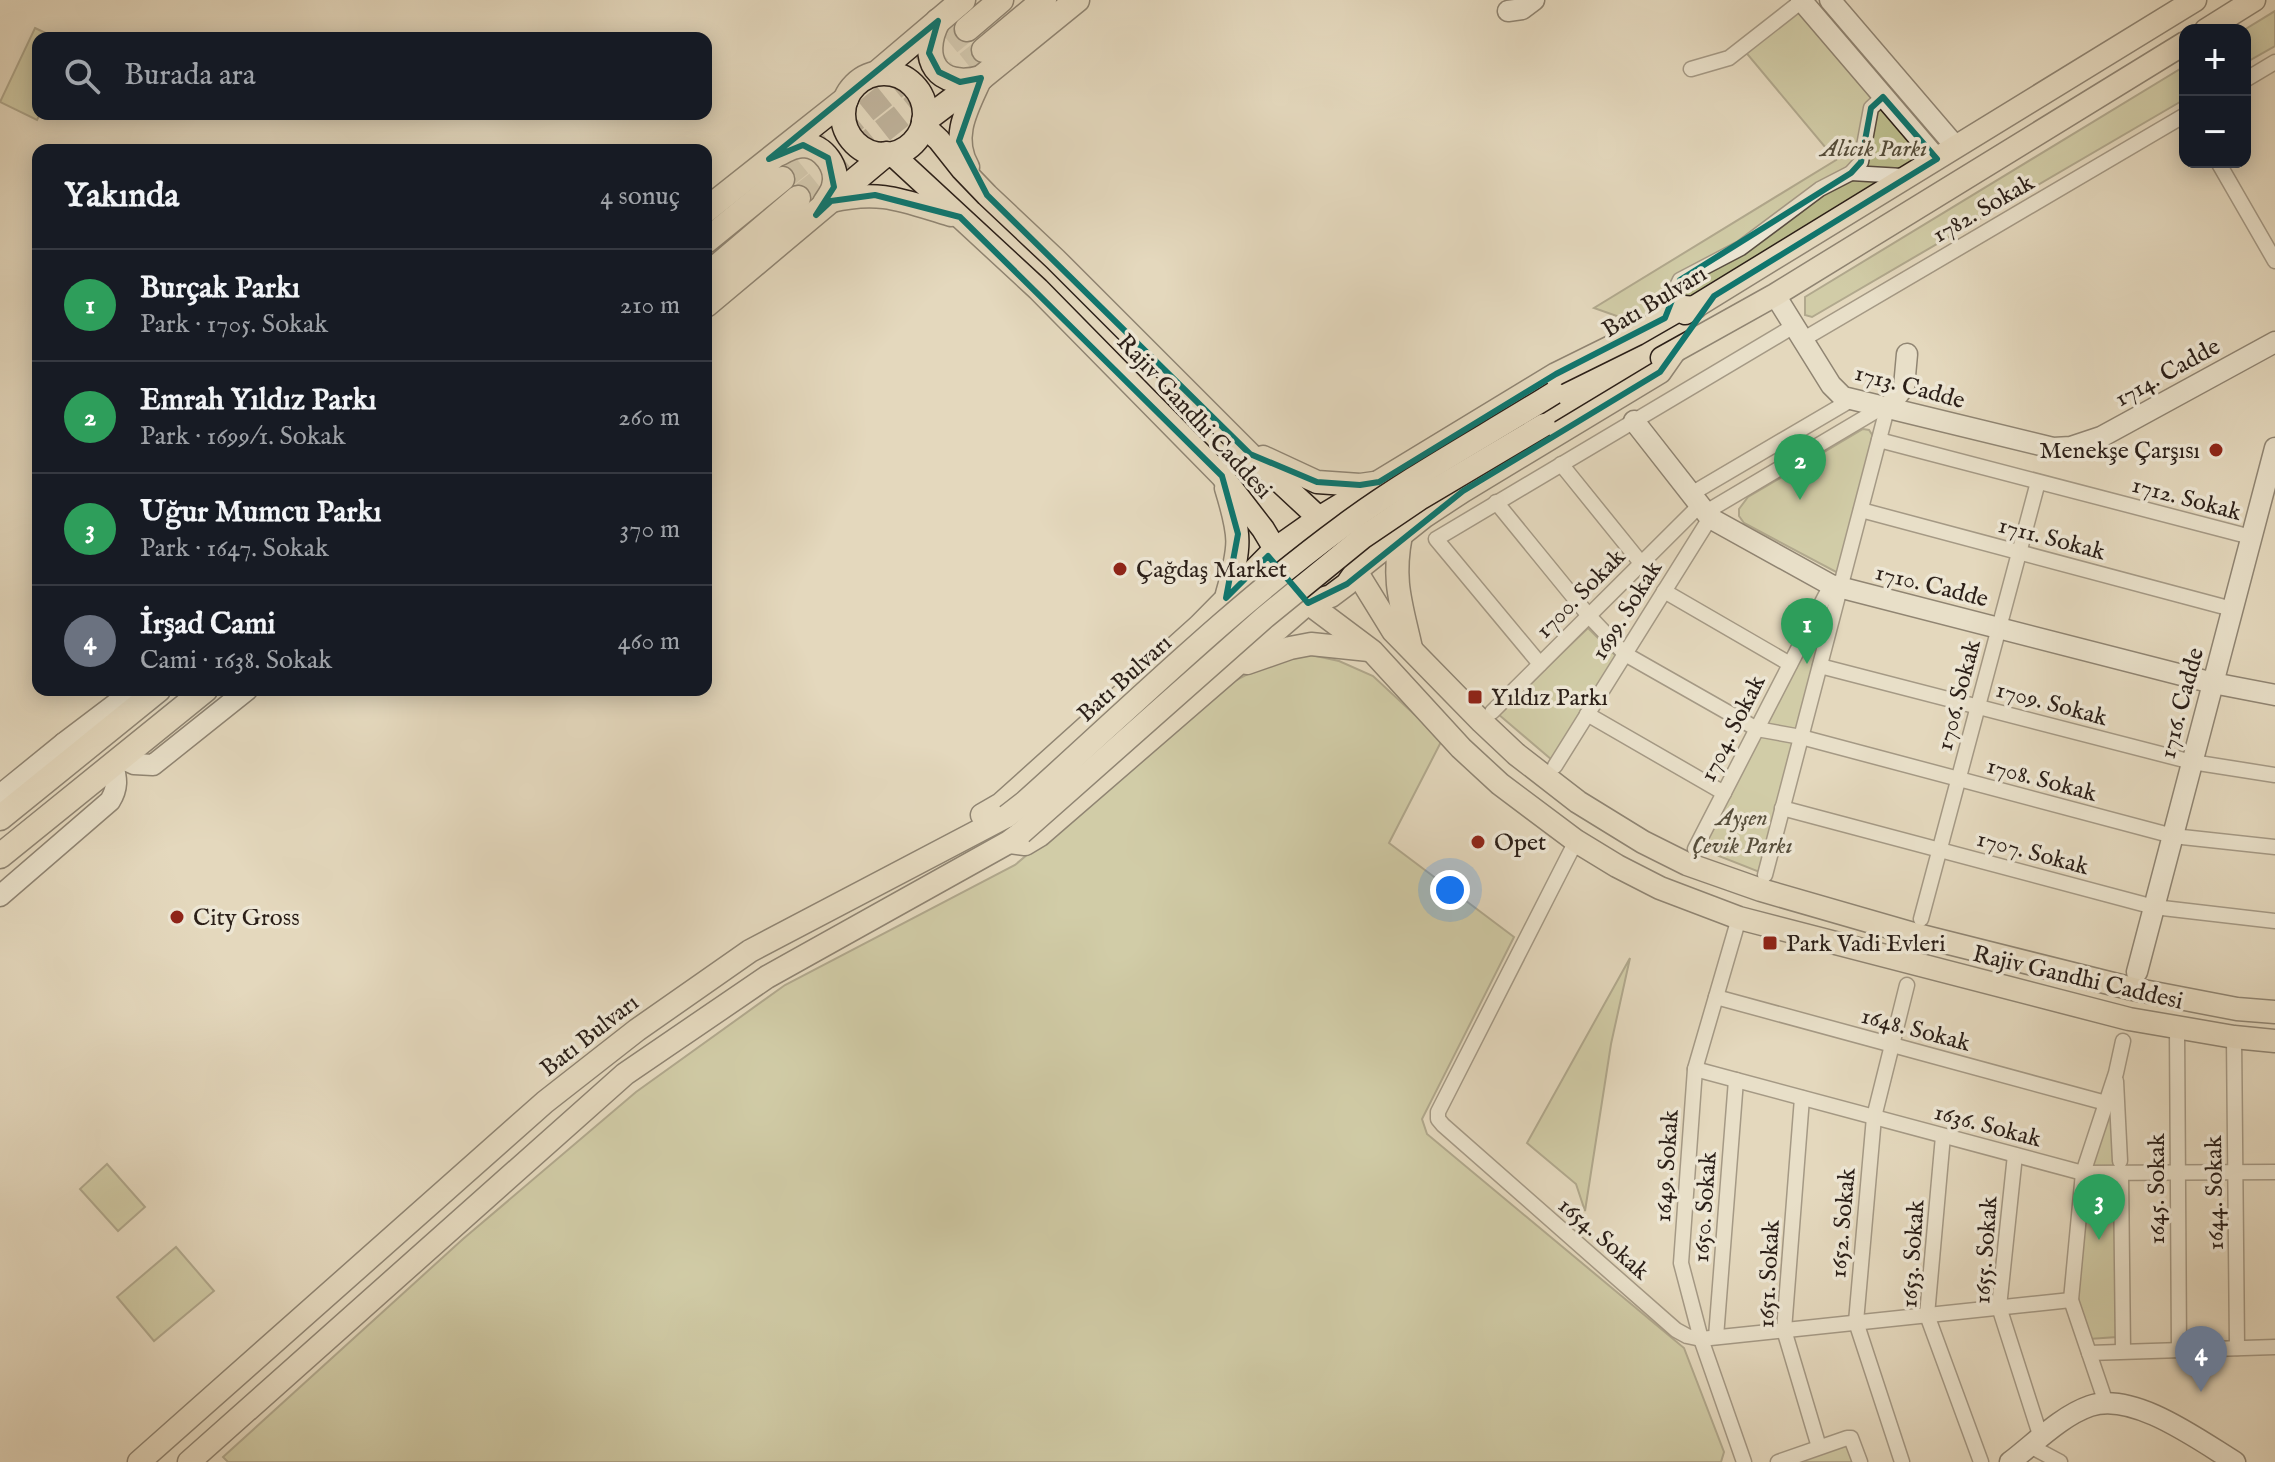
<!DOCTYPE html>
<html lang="tr">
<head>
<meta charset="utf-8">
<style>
	body { margin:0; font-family:"IM FELL English",serif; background:#20242c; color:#f1f3f6 }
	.controls { position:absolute; right:24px; top:24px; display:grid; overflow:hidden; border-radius:16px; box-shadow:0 4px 20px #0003 }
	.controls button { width:72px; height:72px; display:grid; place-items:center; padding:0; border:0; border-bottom:2px solid #363941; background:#171b24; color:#f1f3f6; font:40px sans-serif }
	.you { position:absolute; left:1450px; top:890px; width:28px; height:28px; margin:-20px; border:6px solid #fff; border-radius:50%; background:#1a73e8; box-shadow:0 0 0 12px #1a73e833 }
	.badge { display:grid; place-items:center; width:52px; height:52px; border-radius:50%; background:#2563eb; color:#fff; font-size:26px; font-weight:700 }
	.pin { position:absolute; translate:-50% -66px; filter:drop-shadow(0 2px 4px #0008) }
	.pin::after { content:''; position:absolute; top:42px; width:28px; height:24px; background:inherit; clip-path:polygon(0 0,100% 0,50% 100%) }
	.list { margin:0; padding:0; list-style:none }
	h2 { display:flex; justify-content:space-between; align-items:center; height:104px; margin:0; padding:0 32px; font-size:34px }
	h2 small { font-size:26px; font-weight:400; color:#9ea1a6 }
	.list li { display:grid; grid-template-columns:52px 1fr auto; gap:24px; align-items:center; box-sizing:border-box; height:112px; padding:0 32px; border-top:2px solid #363941 }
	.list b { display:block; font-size:30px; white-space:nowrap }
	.list p { margin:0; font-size:26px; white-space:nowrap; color:#9ea1a6 }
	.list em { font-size:26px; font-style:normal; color:#9ea1a6 }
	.icon { flex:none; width:44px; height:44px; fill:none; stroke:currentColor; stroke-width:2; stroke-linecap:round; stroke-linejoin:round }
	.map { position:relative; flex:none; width:2275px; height:1462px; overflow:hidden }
	.search { position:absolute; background:#171b24; box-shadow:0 4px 20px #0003; left:32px; top:32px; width:680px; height:88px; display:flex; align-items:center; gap:20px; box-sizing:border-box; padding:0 28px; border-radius:16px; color:#9ea1a6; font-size:30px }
	.panel { position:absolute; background:#171b24; box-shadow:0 4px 20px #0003; left:32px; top:144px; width:680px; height:552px; border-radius:16px }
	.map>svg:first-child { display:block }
	.green { fill:#bbbc8c; stroke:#736e52; stroke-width:2 }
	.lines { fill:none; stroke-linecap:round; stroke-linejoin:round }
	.highway-tunnel { stroke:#bfb39c; stroke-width:24; stroke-dasharray:24 12; stroke-linecap:butt }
	.street-casing { stroke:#594d41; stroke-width:17 }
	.secondary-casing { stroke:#2b1f18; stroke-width:23 }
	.primary-casing { stroke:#2b1f18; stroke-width:25 }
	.highway-casing { stroke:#2b1f18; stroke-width:27 }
	.street { stroke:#ede6d4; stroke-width:14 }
	.secondary { stroke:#ede6d4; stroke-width:20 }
	.primary { stroke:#e4d8bd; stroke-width:22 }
	.highway { stroke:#e4d8bd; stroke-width:24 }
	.primary-bridge-casing { stroke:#2b1f18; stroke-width:25; stroke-linecap:butt }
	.primary-bridge { stroke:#e4d8bd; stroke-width:22 }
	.marked { fill:none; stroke:#0f766e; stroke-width:6; stroke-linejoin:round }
	.poi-dot { fill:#8f2418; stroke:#ede6d4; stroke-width:3 }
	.labels { text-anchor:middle; stroke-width:7; stroke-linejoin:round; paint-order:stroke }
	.park-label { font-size:24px; font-style:italic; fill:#564e3b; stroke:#ede6d4 }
	.street-label { font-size:24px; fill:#2b1f18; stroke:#ede6d4 }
	.poi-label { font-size:24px; fill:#2b1f18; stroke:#ede6d4; text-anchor:start }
</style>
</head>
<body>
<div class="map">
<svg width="2275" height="1462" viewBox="0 0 2275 1462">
	<rect width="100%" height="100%" fill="#e4d8bd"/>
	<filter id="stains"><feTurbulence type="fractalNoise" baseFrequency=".0025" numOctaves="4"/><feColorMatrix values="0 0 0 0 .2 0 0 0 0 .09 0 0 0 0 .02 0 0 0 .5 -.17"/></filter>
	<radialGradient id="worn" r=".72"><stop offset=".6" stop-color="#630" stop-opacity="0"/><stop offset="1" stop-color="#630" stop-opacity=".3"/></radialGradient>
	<g class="green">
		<polygon points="1802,1 1937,159 1665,318 1628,320 1594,308 1836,160 1743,49"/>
		<polygon points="2275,11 2275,46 2245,63 2244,30"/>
		<polygon points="35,28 56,38 38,38 38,114 40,114 37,120 0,102"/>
		<polygon points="2185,66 2185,99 1812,317 1805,315 1805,297"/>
		<polygon points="1863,429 1869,430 1873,436 1838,573 1744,523 1739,516 1739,509 1748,497"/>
		<polygon points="1831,601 1798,732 1764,726"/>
		<polygon points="1588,628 1618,658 1552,760 1498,714"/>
		<polygon points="1311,655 1339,661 1373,676 1442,740 1389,843 1514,937 1422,1119 1427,1134 1684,1348 1724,1452 1721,1462 228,1462 223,1457 463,1239 636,1092 785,985 1015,865 1227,685 1272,661"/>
		<polygon points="1760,733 1797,739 1762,873 1701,849"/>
		<polygon points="1630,958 1611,1044 1585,1211 1576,1184 1527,1143"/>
		<polygon points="2113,1090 2118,1167 2087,1167"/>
		<polygon points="107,1164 145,1207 118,1231 80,1189"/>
		<polygon points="2114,1178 2117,1337 2089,1339 2075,1300 2088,1179"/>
		<polygon points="176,1247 214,1291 154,1341 117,1297"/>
		<polygon points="1849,1442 1856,1462 1795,1462"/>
	</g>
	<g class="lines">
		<g class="highway-tunnel">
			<polyline points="782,179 967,29"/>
			<polyline points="798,198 984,50"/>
		</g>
		<g class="street-casing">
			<g id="street">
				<polyline points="1691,69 1729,58 1803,0"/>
				<polyline points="2245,80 2275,62"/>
				<polyline points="2218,162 2275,261"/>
				<polyline points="1851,173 1903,176"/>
				<polyline points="1665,318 1669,303 1680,280 1741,248 1820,189 1851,173 1861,162 1871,108 1883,97"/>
				<polyline points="1802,340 2185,115"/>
				<polyline points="1879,440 2251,537"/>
				<polyline points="1561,464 1641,563"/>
				<polyline points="1691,494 1851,400"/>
				<polyline points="1496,502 1589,616 1625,654 1757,729 1801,737 2173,836 2275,847"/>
				<polyline points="1861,510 2232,609"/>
				<polyline points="1706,512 1881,408"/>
				<polyline points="1664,591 1790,664"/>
				<polyline points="1540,664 1436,539 1794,326"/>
				<polyline points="1820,666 2192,762 2275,775"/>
				<polyline points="1492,712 1700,505"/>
				<polyline points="1587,714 1724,793"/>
				<polyline points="1555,766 1710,518"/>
				<polyline points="1782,808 2154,907 2275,921"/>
				<polyline points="1576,841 1438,1112 1438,1119 1443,1125 1676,1330 1687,1336 1701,1339 2071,1300"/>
				<polyline points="1695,849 1831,585"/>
				<polyline points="1765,875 1887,409"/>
				<polyline points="1739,918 1695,1069 1681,1263 1701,1339 1744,1462"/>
				<polyline points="1921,919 2038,482"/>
				<polyline points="1716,997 2106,1103"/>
				<polyline points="2177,1028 2179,1350"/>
				<polyline points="2234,1037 2237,1348"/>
				<polyline points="1695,1069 2083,1173 2275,1172"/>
				<polyline points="2116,1081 2120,1161"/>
				<polyline points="1802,1098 1784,1330 1819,1447"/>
				<polyline points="1943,1136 1927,1315 1981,1462"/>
				<polyline points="2015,1155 1999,1307 2041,1438"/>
				<polyline points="2121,1174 2123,1351"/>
				<polyline points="1716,1337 1736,1080"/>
				<polyline points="2089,1353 2275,1347"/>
				<polyline points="2106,1403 2071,1300 2083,1173 2116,1073 2123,1041"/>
				<polyline points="2030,1446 2060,1462"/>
				<polyline points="1778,1462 1847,1438 1851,1438 1860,1462"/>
				<polyline points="1902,1462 1856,1322 1874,1117 1907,985"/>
			</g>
		</g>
		<g class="secondary-casing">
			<g id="secondary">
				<polyline points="1801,0 1937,159"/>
				<polyline points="1830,0 1956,147"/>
				<polyline points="1508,11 1522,9 1534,0"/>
				<polyline points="1775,295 1831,385 1843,397 2053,448 2071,447 2101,437 2275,342"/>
				<polyline points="1887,409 1904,387 1907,354"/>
				<polyline points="1634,421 1710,518 1831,585 2213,683 2275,695"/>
				<polyline points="64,743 134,690"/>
				<polyline points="121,758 134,764 153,765 247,690"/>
				<polyline points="0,795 64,743 90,744"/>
				<path d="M0,896l110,-95c8,-13 7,-22 3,-36"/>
				<polyline points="2137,972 2275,448"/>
				<path d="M2010,1462c25,-19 51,-46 80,-56 43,-15 109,34 145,56"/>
			</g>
		</g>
		<g class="primary-casing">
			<g id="primary">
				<polyline points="2206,30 2254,0"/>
				<polyline points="923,125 939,140 962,169 987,195 1055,259 1250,454 1319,518 1345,536 1357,555 1356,571 1393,631 1482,722 1516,754 1578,802 1643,842 1687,864 1761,890 1917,935 2133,989 2237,1009 2275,1012"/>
				<polyline points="892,154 1038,289 1222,476 1263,529 1275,549 1277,570 1284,581 1308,603 1372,651 1461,748 1500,784 1576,841 1617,866 1660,888 1739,918 2129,1019 2234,1037 2275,1041"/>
				<path d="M968,167c-18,-31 0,-60 13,-89"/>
				<path d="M831,201c50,-12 73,0 120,14"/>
				<polyline points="1685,313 2195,0"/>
				<polyline points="1662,358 1775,295 2185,43"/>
				<polyline points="1263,457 1317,482 1360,485 1374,483"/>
				<path d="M1226,488c15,49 15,57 1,106"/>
				<path d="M1401,535c-9,46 0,68 10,113"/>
				<polyline points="1247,663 1290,648 1311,644 1369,650"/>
				<polyline points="982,815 1001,804 1199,626 1275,549 1319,518 1556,374 1637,334 1684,307 1695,308"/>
				<polyline points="1010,842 1025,844 1040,835 1308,603 1331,596 1347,584 1356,571 1381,551 1425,516 1463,491 1660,372 1674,352"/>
				<polyline points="139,1462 545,1102 637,1030 750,951 1007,816"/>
				<polyline points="189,1462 625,1074 767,977 1009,842 1021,833"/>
			</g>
		</g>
		<g class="highway-casing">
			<g id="highway">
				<path d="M938,21c-20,38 0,69 43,57"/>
				<polyline points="967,29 1001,0"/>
				<polyline points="984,50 1044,0"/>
				<polyline points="877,73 963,0"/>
				<circle cx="884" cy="114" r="41"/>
				<polyline points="924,121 981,78 1077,0"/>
				<path d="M780,153c7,-4 16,-8 24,-8 20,1 35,23 30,41 -1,6 -6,12 -9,17"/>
				<polyline points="706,210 846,99"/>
				<polyline points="706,241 782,179"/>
				<polyline points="706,276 798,198"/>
				<polyline points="706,305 886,154"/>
				<polyline points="0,818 158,690"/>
				<polyline points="0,856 205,690"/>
			</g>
		</g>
		<use href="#street" class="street"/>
		<use href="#secondary" class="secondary"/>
		<use href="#primary" class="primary"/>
		<use href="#highway" class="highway"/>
		<g class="primary-bridge-casing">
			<g id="primary-bridge">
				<path d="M1007,816l18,-14c104,-93 205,-193 318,-276 66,-49 141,-89 211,-133"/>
				<polyline points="1021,833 1265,617 1362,538 1421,498 1544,425"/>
			</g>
		</g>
		<use href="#primary-bridge" class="primary-bridge"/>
	</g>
	<path d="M0 0H2275V1462H0ZM938,21l-9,32 10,19 21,10 21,-4 -22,63 28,54 263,259 67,28 43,3 19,-3 177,-108 109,-56 15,-38 171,-107 10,-11 10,-54 12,-11 54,62 -223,137 -54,76 -197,119 -116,93 -39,19 -40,-47 -42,42 12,-64 -16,-58 -262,-259 -85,-22 -44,6 -15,14 18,-28 -6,-29 -25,-13 -34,14z" fill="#e4d8bd" fill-opacity=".55" fill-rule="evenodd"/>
	<path class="marked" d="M938,21l-9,32 10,19 21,10 21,-4 -22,63 28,54 263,259 67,28 43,3 19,-3 177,-108 109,-56 15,-38 171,-107 10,-11 10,-54 12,-11 54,62 -223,137 -54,76 -197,119 -116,93 -39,19 -40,-47 -42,42 12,-64 -16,-58 -262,-259 -85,-22 -44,6 -15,14 18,-28 -6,-29 -25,-13 -34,14z"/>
	<g class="poi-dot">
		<circle cx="2216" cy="450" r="8"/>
		<circle cx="1120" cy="569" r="8"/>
		<rect x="1467" y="689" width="16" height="16" rx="4"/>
		<circle cx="1478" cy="842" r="8"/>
		<circle cx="177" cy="917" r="8"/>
		<rect x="1762" y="935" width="16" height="16" rx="4"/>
	</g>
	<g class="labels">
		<g class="park-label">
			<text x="1874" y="156">Alicik Parkı</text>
			<text x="1742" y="825">Ayşen<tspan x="1742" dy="28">Çevik Parkı</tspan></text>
		</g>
		<g class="street-label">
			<text transform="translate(1983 208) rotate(-30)" y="8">1782. Sokak</text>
			<text transform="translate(1654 301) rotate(-31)" y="8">Batı Bulvarı</text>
			<text transform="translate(2167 372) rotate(-29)" y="8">1714. Cadde</text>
			<text transform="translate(1910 386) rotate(15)" y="8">1713. Cadde</text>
			<text transform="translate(1195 416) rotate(47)" y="8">Rajiv Gandhi Caddesi</text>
			<text transform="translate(2187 498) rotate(15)" y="8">1712. Sokak</text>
			<text transform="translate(2052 538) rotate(15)" y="8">1711. Sokak</text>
			<text transform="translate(1932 585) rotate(14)" y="8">1710. Cadde</text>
			<text transform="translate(1580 593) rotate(-45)" y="8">1700. Sokak</text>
			<text transform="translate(1626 610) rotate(-58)" y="8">1699. Sokak</text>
			<text transform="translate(1124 678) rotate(-42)" y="8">Batı Bulvarı</text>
			<text transform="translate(1958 695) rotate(-75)" y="8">1706. Sokak</text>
			<text transform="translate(2052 703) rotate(15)" y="8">1709. Sokak</text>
			<text transform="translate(2181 703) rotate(-75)" y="8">1716. Cadde</text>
			<text transform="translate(1732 728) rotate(-63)" y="8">1704. Sokak</text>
			<text transform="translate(2042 779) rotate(15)" y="8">1708. Sokak</text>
			<text transform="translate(2033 852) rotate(15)" y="8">1707. Sokak</text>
			<text transform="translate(2078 977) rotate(13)" y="8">Rajiv Gandhi Caddesi</text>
			<text transform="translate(1916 1029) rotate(15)" y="8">1648. Sokak</text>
			<text transform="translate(589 1035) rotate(-38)" y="8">Batı Bulvarı</text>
			<text transform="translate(1988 1125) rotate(15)" y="8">1636. Sokak</text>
			<text transform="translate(1666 1166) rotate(-86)" y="8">1649. Sokak</text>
			<text transform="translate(2156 1189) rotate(-90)" y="8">1645. Sokak</text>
			<text transform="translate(2214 1193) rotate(-91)" y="8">1644. Sokak</text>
			<text transform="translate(1704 1207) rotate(-86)" y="8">1650. Sokak</text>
			<text transform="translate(1842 1223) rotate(-85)" y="8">1652. Sokak</text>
			<text transform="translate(1604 1238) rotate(41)" y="8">1654. Sokak</text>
			<text transform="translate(1985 1250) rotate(-86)" y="8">1655. Sokak</text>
			<text transform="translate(1912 1254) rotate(-86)" y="8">1653. Sokak</text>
			<text transform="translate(1768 1274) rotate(-87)" y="8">1651. Sokak</text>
		</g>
		<g class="poi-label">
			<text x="2200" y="458" text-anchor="end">Menekşe Çarşısı</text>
			<text x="1136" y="577">Çağdaş Market</text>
			<text x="1491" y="705">Yıldız Parkı</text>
			<text x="1494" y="850">Opet</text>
			<text x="193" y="925">City Gross</text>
			<text x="1786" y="951">Park Vadi Evleri</text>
		</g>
	</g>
	<rect width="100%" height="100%" filter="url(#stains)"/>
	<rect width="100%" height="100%" fill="url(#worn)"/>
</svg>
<div class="controls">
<button>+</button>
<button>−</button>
</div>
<div class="you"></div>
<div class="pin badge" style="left:1807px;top:664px;background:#2e9e5b">1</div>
<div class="pin badge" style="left:1800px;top:500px;background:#2e9e5b">2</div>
<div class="pin badge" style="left:2099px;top:1240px;background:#2e9e5b">3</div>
<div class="pin badge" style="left:2201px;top:1392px;background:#6b7280">4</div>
<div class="search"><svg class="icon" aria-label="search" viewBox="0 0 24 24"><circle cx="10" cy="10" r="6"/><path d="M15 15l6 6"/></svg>Burada ara</div>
<section class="panel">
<h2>Yakında<small>4 sonuç</small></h2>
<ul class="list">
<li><span class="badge" style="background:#2e9e5b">1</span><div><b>Burçak Parkı</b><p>Park · 1705. Sokak</p></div><em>210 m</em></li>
<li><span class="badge" style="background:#2e9e5b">2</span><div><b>Emrah Yıldız Parkı</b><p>Park · 1699/1. Sokak</p></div><em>260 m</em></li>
<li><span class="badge" style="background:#2e9e5b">3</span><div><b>Uğur Mumcu Parkı</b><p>Park · 1647. Sokak</p></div><em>370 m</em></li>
<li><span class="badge" style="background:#6b7280">4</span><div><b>İrşad Cami</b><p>Cami · 1638. Sokak</p></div><em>460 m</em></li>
</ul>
</section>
</div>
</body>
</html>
